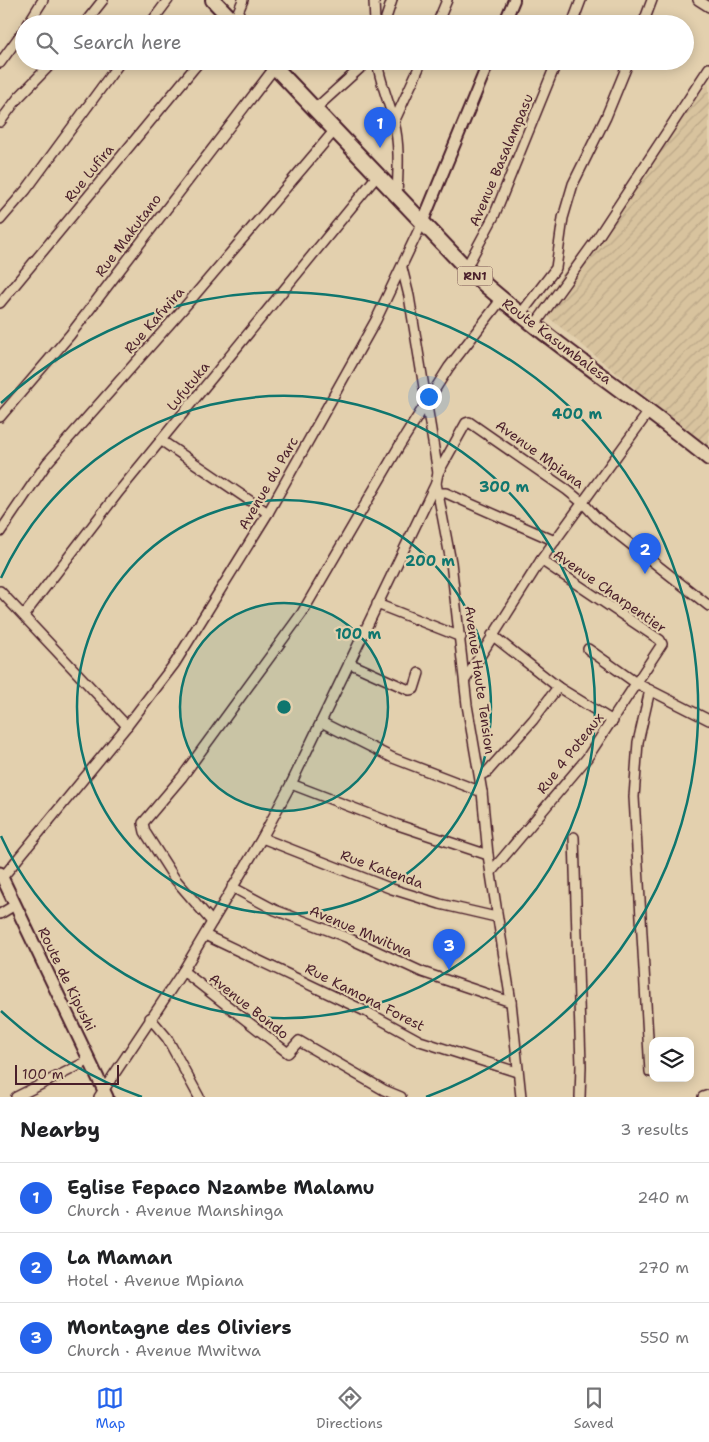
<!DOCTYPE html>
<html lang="en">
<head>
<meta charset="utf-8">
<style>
	body { margin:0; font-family:"Shantell Sans",sans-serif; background:#f6f6f6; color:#202124 }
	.controls { position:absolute; right:15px; bottom:15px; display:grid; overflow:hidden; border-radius:10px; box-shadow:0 2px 12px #0003 }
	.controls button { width:45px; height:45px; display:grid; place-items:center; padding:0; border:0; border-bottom:1px solid #e0e0e0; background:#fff; color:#202124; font:25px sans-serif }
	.scale { position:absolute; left:15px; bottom:12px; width:104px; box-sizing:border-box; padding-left:5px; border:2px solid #4a1f2b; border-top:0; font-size:14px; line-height:18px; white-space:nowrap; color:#4a1f2b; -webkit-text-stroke:4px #e3d0ae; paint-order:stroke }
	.you { position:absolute; left:428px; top:396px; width:18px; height:18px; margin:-12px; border:4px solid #fff; border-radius:50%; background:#1a73e8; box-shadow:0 0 0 8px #1a73e833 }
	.badge { display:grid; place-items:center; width:32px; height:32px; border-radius:50%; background:#2563eb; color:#fff; font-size:16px; font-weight:700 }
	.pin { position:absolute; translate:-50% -41px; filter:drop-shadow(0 1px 2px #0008) }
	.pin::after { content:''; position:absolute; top:26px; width:18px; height:15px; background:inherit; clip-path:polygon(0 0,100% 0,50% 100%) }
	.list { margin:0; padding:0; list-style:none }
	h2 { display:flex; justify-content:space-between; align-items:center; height:65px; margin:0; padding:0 20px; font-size:21px }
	h2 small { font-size:16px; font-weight:400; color:#757577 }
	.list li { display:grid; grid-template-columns:32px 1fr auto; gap:15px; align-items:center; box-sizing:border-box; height:70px; padding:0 20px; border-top:1px solid #e0e0e0 }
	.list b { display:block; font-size:19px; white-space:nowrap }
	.list p { margin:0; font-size:16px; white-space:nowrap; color:#757577 }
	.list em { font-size:16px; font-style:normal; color:#757577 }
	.icon { flex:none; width:28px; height:28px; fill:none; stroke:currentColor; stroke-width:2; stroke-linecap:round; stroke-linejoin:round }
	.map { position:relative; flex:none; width:709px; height:1097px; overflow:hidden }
	.search { position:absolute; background:#fff; box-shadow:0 2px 12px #0003; left:15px; right:15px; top:15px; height:55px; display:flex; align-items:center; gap:12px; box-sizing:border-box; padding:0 18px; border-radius:28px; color:#757577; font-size:19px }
	.sheet { height:275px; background:#fff }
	nav { display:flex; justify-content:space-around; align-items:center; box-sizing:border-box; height:70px; border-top:1px solid #e0e0e0; background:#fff; font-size:14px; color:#757577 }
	nav a { display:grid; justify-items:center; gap:2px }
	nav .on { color:#2563eb }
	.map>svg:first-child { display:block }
	.industrial { fill:url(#industrial-furrows) }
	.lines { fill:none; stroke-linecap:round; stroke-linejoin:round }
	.minor-casing { stroke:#4a1f2b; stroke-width:12 }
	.tertiary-casing { stroke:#4a1f2b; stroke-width:14 }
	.secondary-casing { stroke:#4a1f2b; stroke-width:15 }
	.trunk-casing { stroke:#4a1f2b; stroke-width:18 }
	.minor { stroke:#e3d0ae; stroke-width:9 }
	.tertiary { stroke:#e3d0ae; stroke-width:10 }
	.secondary { stroke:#e3d0ae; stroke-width:11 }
	.trunk { stroke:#e3d0ae; stroke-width:14 }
	.ring { fill:none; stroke:#0f766e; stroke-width:2.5 }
	.labels { text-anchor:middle; stroke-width:4.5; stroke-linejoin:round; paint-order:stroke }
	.shield { fill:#e3d0ae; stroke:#785452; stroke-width:1 }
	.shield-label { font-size:12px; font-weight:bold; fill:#4a1f2b }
	.street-label { font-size:14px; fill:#4a1f2b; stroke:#e3d0ae }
	.centre { fill:#0f766e; stroke:#e3d0ae; stroke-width:2.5 }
	.ring-label { font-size:15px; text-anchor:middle; font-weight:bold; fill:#0f766e; stroke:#e3d0ae; stroke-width:4.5; stroke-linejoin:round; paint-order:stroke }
</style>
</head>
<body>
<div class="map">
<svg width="709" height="1097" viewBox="0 0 709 1097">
	<defs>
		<pattern id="industrial-furrows" width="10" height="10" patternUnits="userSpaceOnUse" patternTransform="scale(1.25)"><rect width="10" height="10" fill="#d8c39e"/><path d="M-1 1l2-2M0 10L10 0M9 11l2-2" fill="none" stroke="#bba788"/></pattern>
	</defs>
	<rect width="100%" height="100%" fill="#e3d0ae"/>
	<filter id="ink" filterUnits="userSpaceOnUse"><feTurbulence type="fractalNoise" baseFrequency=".02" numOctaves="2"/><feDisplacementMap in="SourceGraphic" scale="10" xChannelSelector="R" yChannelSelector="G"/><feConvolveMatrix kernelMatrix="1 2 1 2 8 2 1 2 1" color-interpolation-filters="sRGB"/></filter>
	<g filter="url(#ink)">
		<polygon class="industrial" points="709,82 709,449 537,308"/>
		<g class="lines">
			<g class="minor-casing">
				<g id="minor">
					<polyline points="374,0 375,24"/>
					<polyline points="698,0 709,7"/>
					<polyline points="28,24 43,0"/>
					<polyline points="84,24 103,0"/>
					<polyline points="150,24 168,0"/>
					<polyline points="233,24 243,0"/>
					<polyline points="384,24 392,0"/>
					<polyline points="437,24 447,0"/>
					<polyline points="572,24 581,0"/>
					<polyline points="643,24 652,0"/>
					<path d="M377,61c3,22 12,40 17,61 6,23 4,50 3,74"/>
					<polyline points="0,63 24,30"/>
					<polyline points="315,109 368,61"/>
					<polyline points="0,122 18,98 54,61"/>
					<polyline points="394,122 422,61"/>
					<polyline points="0,220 26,190 121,61"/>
					<polyline points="402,268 409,296 438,473 436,483 451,562 467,705 482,792 488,855 511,1002 521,1097"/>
					<polyline points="466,268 494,216 557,61"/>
					<polyline points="0,303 200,61"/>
					<polyline points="520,315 556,268 563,218 573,184 606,117 629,61"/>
					<polyline points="534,326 594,243 709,68"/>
					<polyline points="0,417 70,335 275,67"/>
					<polyline points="162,441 268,513"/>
					<polyline points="438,473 466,423 469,422 567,490 584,504 596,517 709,606"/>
					<polyline points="438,493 446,493 555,541"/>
					<polyline points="0,532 47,463 182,310 335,130"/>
					<polyline points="0,591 127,726"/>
					<polyline points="377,604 461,637"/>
					<polyline points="24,615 117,494 377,176"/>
					<polyline points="492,635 558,687 613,721"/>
					<polyline points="588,649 636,683 709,720"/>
					<polyline points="349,663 409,690 414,689 419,673"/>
					<polyline points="465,680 541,560 650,410"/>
					<polyline points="650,690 638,742 634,797 650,1072"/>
					<polyline points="321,722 393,758 482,792"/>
					<polyline points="480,775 487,772 533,720 558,687"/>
					<polyline points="291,784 398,825 488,855"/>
					<polyline points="574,837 581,1066 580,1097"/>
					<polyline points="262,838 392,889 440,904 496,917"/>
					<polyline points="491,872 587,758 662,644 660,640 541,560"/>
					<polyline points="2,878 127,726 175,663 268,513 376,320 423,221"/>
					<polyline points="232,887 275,910 346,937 422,972 511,1002"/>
					<polyline points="0,914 15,905"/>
					<polyline points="212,922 175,879 145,832 143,823 182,777 302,613 401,443 449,367 501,300"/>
					<polyline points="205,935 367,1012 420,1041 517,1072"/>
					<polyline points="183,971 288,1053 299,1041 384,1090 401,1097"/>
					<polyline points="150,1018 167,1038 199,1097"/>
					<polyline points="16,1097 90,1060"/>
					<polyline points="99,1097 183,971 262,838 291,784 436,483"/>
					<polyline points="703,1097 709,1095"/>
				</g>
			</g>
			<g class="tertiary-casing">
				<g id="tertiary">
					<polyline points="504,24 514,0"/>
					<polyline points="423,221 489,61"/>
				</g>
			</g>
			<g class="secondary-casing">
				<polyline id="secondary" points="0,873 107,1097"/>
			</g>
			<g class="trunk-casing">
				<g id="trunk">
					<polyline points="213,0 236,24"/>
					<path d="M269,61l197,207c76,69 163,125 243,190"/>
				</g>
			</g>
			<use href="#minor" class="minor"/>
			<use href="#tertiary" class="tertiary"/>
			<use href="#secondary" class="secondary"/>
			<use href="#trunk" class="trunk"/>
		</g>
	</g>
	<circle cx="284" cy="707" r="104" fill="#0f766e" fill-opacity=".12"/>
	<g class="ring">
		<circle cx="284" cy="707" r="104"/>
		<circle cx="284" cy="707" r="207"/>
		<path d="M1 578A311 311 0 1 1 1 836"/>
		<path d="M142 1097A415 415 0 0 1 1 1011M1 403A415 415 0 1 1 426 1097"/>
	</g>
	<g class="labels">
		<rect class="shield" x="457.5" y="266.5" width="35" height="19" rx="4"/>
		<g class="shield-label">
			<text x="475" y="280">RN1</text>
		</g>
		<g class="street-label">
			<text transform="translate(501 160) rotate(-67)" y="5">Avenue Basalampasu</text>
			<text transform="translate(89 173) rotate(-51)" y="5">Rue Lufira</text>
			<text transform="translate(128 235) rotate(-53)" y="5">Rue Makutano</text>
			<text transform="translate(154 320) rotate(-49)" y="5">Rue Kafwira</text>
			<text transform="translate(557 341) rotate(37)" y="5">Route Kasumbalesa</text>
			<text transform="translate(188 386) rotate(-51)" y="5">Lufutuka</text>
			<text transform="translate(540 454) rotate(36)" y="5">Avenue Mpiana</text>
			<text transform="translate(268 483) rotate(-60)" y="5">Avenue du Parc</text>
			<text transform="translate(610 591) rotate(35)" y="5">Avenue Charpentier</text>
			<text transform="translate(480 680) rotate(82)" y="5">Avenue Haute Tension</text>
			<text transform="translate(570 753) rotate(-52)" y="5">Rue 4 Poteaux</text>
			<text transform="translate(382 869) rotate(20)" y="5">Rue Katenda</text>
			<text transform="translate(361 931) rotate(23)" y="5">Avenue Mwitwa</text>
			<text transform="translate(67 979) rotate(64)" y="5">Route de Kipushi</text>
			<text transform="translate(365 997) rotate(27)" y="5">Rue Kamona Forest</text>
			<text transform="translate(249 1006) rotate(38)" y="5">Avenue Bondo</text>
		</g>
	</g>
	<circle cx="284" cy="707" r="8" class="centre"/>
	<g class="ring-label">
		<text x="577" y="419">400 m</text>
		<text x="504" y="492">300 m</text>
		<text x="430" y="566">200 m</text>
		<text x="358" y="639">100 m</text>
	</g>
</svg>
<div class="controls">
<button><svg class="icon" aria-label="layers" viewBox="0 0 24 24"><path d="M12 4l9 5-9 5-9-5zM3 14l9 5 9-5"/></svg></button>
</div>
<div class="scale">100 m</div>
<div class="you"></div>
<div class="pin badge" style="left:380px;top:148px">1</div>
<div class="pin badge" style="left:645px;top:574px">2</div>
<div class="pin badge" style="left:449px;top:970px">3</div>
<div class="search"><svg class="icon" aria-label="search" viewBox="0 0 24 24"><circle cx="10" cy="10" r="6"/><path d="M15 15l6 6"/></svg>Search here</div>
</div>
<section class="sheet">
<h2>Nearby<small>3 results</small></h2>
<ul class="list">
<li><span class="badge">1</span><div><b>Eglise Fepaco Nzambe Malamu</b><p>Church · Avenue Manshinga</p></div><em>240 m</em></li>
<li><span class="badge">2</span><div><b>La Maman</b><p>Hotel · Avenue Mpiana</p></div><em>270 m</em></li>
<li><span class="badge">3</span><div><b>Montagne des Oliviers</b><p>Church · Avenue Mwitwa</p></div><em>550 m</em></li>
</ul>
</section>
<nav>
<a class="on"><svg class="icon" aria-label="map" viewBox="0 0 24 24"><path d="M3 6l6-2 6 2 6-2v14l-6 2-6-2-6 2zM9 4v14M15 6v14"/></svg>Map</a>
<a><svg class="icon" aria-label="directions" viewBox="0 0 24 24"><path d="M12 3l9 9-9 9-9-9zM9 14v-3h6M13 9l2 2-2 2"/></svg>Directions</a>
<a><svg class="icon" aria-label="saved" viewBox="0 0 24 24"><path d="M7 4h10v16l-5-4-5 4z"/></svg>Saved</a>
</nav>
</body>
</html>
